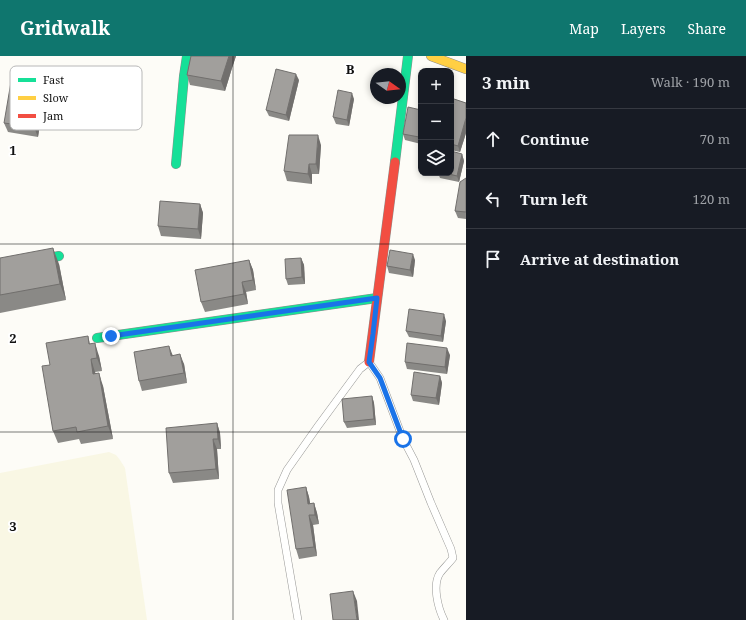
<!DOCTYPE html>
<html lang="en">
<head>
<meta charset="utf-8">
<style>
	body { margin:0; font-family:"Noto Serif",serif; background:#20242c; color:#f1f3f6 }
	.controls { position:absolute; right:12px; top:12px; display:grid; overflow:hidden; border-radius:8px; box-shadow:0 2px 6px #0003 }
	.controls button { width:36px; height:36px; display:grid; place-items:center; padding:0; border:0; border-bottom:1px solid #363941; background:#171b24; color:#f1f3f6; font:20px sans-serif }
	.compass { position:absolute; left:370px; top:12px; width:36px; height:36px; border-radius:50%; background:#171b24; box-shadow:0 2px 6px #0003; rotate:105deg }
	.stop { position:absolute; width:12px; height:12px; margin:-9px; border:3px solid #1a73e8; border-radius:50%; background:#fff }
	.stop.end { background:#1a73e8; border-color:#fff; box-shadow:0 1px 4px #0008 }
	.list { margin:0; padding:0; list-style:none }
	h2 { display:flex; justify-content:space-between; align-items:center; height:52px; margin:0; padding:0 16px; font-size:17px }
	h2 small { font-size:13px; font-weight:400; color:#9ea1a6 }
	.list li { display:grid; grid-template-columns:26px 1fr auto; gap:12px; align-items:center; box-sizing:border-box; height:60px; padding:0 16px; border-top:1px solid #363941 }
	.list b { display:block; font-size:15px; white-space:nowrap }
	.list em { font-size:13px; font-style:normal; color:#9ea1a6 }
	.icon { flex:none; width:22px; height:22px; fill:none; stroke:currentColor; stroke-width:2; stroke-linecap:round; stroke-linejoin:round }
	.map { position:relative; flex:none; width:466px; height:564px; overflow:hidden }
	header { display:flex; align-items:center; gap:24px; box-sizing:border-box; height:56px; padding:0 20px; background:#0f766e; color:#fff }
	header strong { font-size:19px }
	nav { display:flex; gap:22px; margin-inline-start:auto; font-size:14px }
	main { display:flex }
	aside { flex:1; background:#171b24 }
	.map>svg:first-child { display:block }
	.farmland { fill:#f9f7e4 }
	.lines { fill:none; stroke-linecap:round; stroke-linejoin:round }
	.lane-casing { stroke:#979795; stroke-width:8 }
	.fast-casing { stroke:#8e8d8b; stroke-width:10 }
	.slow-casing { stroke:#8e8d8b; stroke-width:10 }
	.jam-casing { stroke:#8e8d8b; stroke-width:10 }
	.lane { stroke:#fffffe; stroke-width:7 }
	.fast { stroke:#16e098; stroke-width:9 }
	.slow { stroke:#ffcf43; stroke-width:9 }
	.jam { stroke:#f24e42; stroke-width:9 }
	.wall { fill:#8a8986 }
	.shaded-wall { fill:#716f6d }
	.building { fill:#a19f9c; stroke:#716f6d }
	.route { stroke:#1a73e8; stroke-width:5 }
	.grid { fill:none; stroke:#111; stroke-width:1; stroke-opacity:0.55 }
	.key { fill:#fff; stroke:#b8b8b8; stroke-width:1 }
	.key-label { font-size:11px; fill:#111 }
	.grid-label { font-size:13px; text-anchor:middle; font-weight:bold; fill:#111; stroke:#fff; stroke-width:4; stroke-linejoin:round; paint-order:stroke }
</style>
</head>
<body>
<header>
<strong>Gridwalk</strong>
<nav><a>Map</a><a>Layers</a><a>Share</a></nav>
</header>
<main>
<div class="map">
<svg width="466" height="564" viewBox="0 0 466 564">
	<rect width="100%" height="100%" fill="#fdfcf7"/>
	<polygon class="farmland" points="109,396 116,399 120,404 125,412 147,564 0,564 0,417"/>
	<g class="lines">
		<g class="lane-casing">
			<path id="lane" d="M298,564l-20,-117v-13l9,-20 31,-44 42,-57 9,-7 11,16 23,61 11,21 17,43 20,46 2,9c-4,5 -9,10 -13,15 -8,12 -2,35 4,47"/>
		</g>
		<g class="fast-casing">
			<g id="fast">
				<polyline points="395,106 408,0"/>
				<polyline points="176,108 184,20 187,0"/>
				<polyline points="0,211 59,200"/>
				<polyline points="97,282 377,242"/>
			</g>
		</g>
		<g class="slow-casing">
			<polyline id="slow" points="431,0 466,13"/>
		</g>
		<g class="jam-casing">
			<polyline id="jam" points="369,306 395,106"/>
		</g>
		<use href="#lane" class="lane"/>
		<use href="#fast" class="fast"/>
		<use href="#slow" class="slow"/>
		<use href="#jam" class="jam"/>
	</g>
	<g class="wall">
		<polygon points="191,0 236,0 232,12 225,35 190,29 187,19"/>
		<polygon points="299,24 289,65 269,60 266,54"/>
		<polygon points="44,41 38,81 8,76 4,67"/>
		<polygon points="451,42 466,47 466,77 460,96 451,94"/>
		<polygon points="354,43 349,70 336,68 333,61"/>
		<polygon points="421,54 421,88 405,84 403,78"/>
		<polygon points="321,89 319,118 312,118 312,128 287,125 284,115"/>
		<polygon points="462,98 464,105 459,126 440,122 438,117 451,117"/>
		<polygon points="466,122 466,163 458,162 455,155"/>
		<polygon points="200,148 203,157 201,183 161,180 158,170"/>
		<polygon points="0,202 59,208 66,244 0,257"/>
		<polygon points="301,202 304,209 305,228 288,229 286,223"/>
		<polygon points="249,204 253,214 256,234 246,236 248,248 205,256 201,246"/>
		<polygon points="415,204 413,221 389,217 387,210"/>
		<polygon points="446,265 443,286 409,281 406,275"/>
		<polygon points="88,280 90,288 99,300 102,315 95,316 96,318 103,330 113,383 81,388 79,383 58,387 53,375 50,309"/>
		<polygon points="172,299 184,308 187,327 142,335 139,325"/>
		<polygon points="450,299 447,318 407,313 405,306"/>
		<polygon points="440,320 442,327 439,349 413,345 411,339"/>
		<polygon points="372,340 374,347 376,369 347,372 344,366"/>
		<polygon points="217,367 220,377 221,393 217,393 219,423 173,427 169,417"/>
		<polygon points="306,431 309,441 310,448 314,447 317,457 319,468 313,469 317,500 299,503 296,493"/>
	</g>
	<g class="shaded-wall">
		<polygon points="229,0 236,0 232,12 225,35 221,25"/>
		<polygon points="296,18 299,24 289,65 286,59"/>
		<polygon points="40,31 44,41 38,81 34,71"/>
		<polygon points="352,37 354,43 349,70 347,64"/>
		<polygon points="466,62 466,77 460,96 458,90"/>
		<polygon points="421,72 421,86 419,81"/>
		<polygon points="318,79 321,89 319,118 316,108"/>
		<polygon points="462,98 464,105 459,126 457,120"/>
		<polygon points="309,108 312,118 312,128 308,118"/>
		<polygon points="200,148 203,157 201,183 198,173"/>
		<polygon points="53,192 59,208 66,244 60,228"/>
		<polygon points="413,198 415,204 413,221 410,214"/>
		<polygon points="301,202 304,209 305,228 302,221"/>
		<polygon points="249,204 253,214 256,234 253,224"/>
		<polygon points="242,226 246,236 248,248 244,238"/>
		<polygon points="444,258 446,265 443,286 441,280"/>
		<polygon points="95,287 99,300 102,315 97,302"/>
		<polygon points="169,290 173,300 171,300"/>
		<polygon points="447,292 450,299 447,318 445,311"/>
		<polygon points="180,298 184,308 187,327 184,317"/>
		<polygon points="91,303 95,316 98,330 93,318"/>
		<polygon points="99,317 103,330 113,383 108,370"/>
		<polygon points="440,320 442,327 439,349 436,342"/>
		<polygon points="372,340 374,347 376,369 374,363"/>
		<polygon points="217,367 220,377 221,393 218,383"/>
		<polygon points="213,383 217,393 219,423 216,413"/>
		<polygon points="306,431 309,441 312,458 308,448"/>
		<polygon points="314,447 317,457 319,468 315,459"/>
		<polygon points="309,459 313,469 317,500 314,491"/>
		<polygon points="353,535 357,545 359,564 357,564"/>
	</g>
	<g class="building">
		<polygon points="191,0 229,0 221,25 187,19"/>
		<polygon points="276,13 296,18 286,59 266,54"/>
		<polygon points="11,26 40,31 34,71 4,67"/>
		<polygon points="338,34 352,37 347,64 333,61"/>
		<polygon points="451,42 466,47 466,62 458,90 451,88"/>
		<polygon points="408,51 421,54 421,72 419,81 403,78"/>
		<polygon points="289,79 318,79 316,108 309,108 308,118 284,115"/>
		<polygon points="451,95 462,98 457,120 445,117 451,117"/>
		<polygon points="466,122 466,156 455,155 460,126"/>
		<polygon points="160,145 200,148 198,173 158,170"/>
		<polygon points="53,192 60,228 0,239 0,202"/>
		<polygon points="390,194 413,198 410,214 387,210"/>
		<polygon points="301,202 302,221 286,223 285,203"/>
		<polygon points="249,204 253,224 242,226 244,238 201,246 195,214"/>
		<polygon points="409,253 444,258 441,280 406,275"/>
		<polygon points="88,280 89,288 95,287 97,302 91,303 93,318 99,317 108,370 77,376 76,371 53,375 42,310 50,309 46,287"/>
		<polygon points="407,287 447,292 445,311 405,306"/>
		<polygon points="169,290 171,300 180,298 184,317 139,325 134,296"/>
		<polygon points="414,316 440,320 436,342 411,339"/>
		<polygon points="372,340 374,363 344,366 342,343"/>
		<polygon points="217,367 218,383 213,383 216,413 169,417 166,372"/>
		<polygon points="306,431 308,448 314,447 315,459 309,459 314,491 296,493 287,434"/>
		<polygon points="353,535 357,564 333,564 330,538"/>
	</g>
	<g class="lines">
		<polyline class="route" points="111,280 377,242 373,278 369,306 380,322 403,383"/>
	</g>
	<path class="grid" d="M233,0v564M0,188h466M0,376h466"/>
	<rect x="10" y="10" width="132" height="64" rx="6" class="key"/>
	<rect x="18" y="22" width="18" height="4" fill="#16e098"/>
	<rect x="18" y="40" width="18" height="4" fill="#ffcf43"/>
	<rect x="18" y="58" width="18" height="4" fill="#f24e42"/>
	<g class="key-label">
		<text x="43" y="28">Fast</text>
		<text x="43" y="46">Slow</text>
		<text x="43" y="64">Jam</text>
	</g>
	<g class="grid-label">
		<text x="350" y="18">B</text>
		<text x="13" y="99">1</text>
		<text x="13" y="287">2</text>
		<text x="13" y="475">3</text>
	</g>
</svg>
<div class="controls">
<button>+</button>
<button>−</button>
<button><svg class="icon" aria-label="layers" viewBox="0 0 24 24"><path d="M12 4l9 5-9 5-9-5zM3 14l9 5 9-5"/></svg></button>
</div>
<svg class="compass" viewBox="-18 -18 36 36"><path d="M0-13l5 13h-10z" fill="#e53935"/><path d="M0 13l5-13h-10z" fill="#9ea1a6"/></svg>
<div class="stop" style="left:403px;top:383px"></div>
<div class="stop end" style="left:111px;top:280px"></div>
</div>
<aside>
<h2>3 min<small>Walk · 190 m</small></h2>
<ul class="list">
<li><svg class="icon" aria-label="ahead" viewBox="0 0 24 24"><path d="M12 20V5M6 11l6-6 6 6"/></svg><div><b>Continue</b></div><em>70 m</em></li>
<li><svg class="icon" aria-label="left" viewBox="0 0 24 24"><path d="M17 20v-9H6M10 6l-5 5 5 5"/></svg><div><b>Turn left</b></div><em>120 m</em></li>
<li><svg class="icon" aria-label="arrive" viewBox="0 0 24 24"><path d="M6 21V4h12l-3 4 3 4H6"/></svg><div><b>Arrive at destination</b></div></li>
</ul>
</aside>
</main>
</body>
</html>
